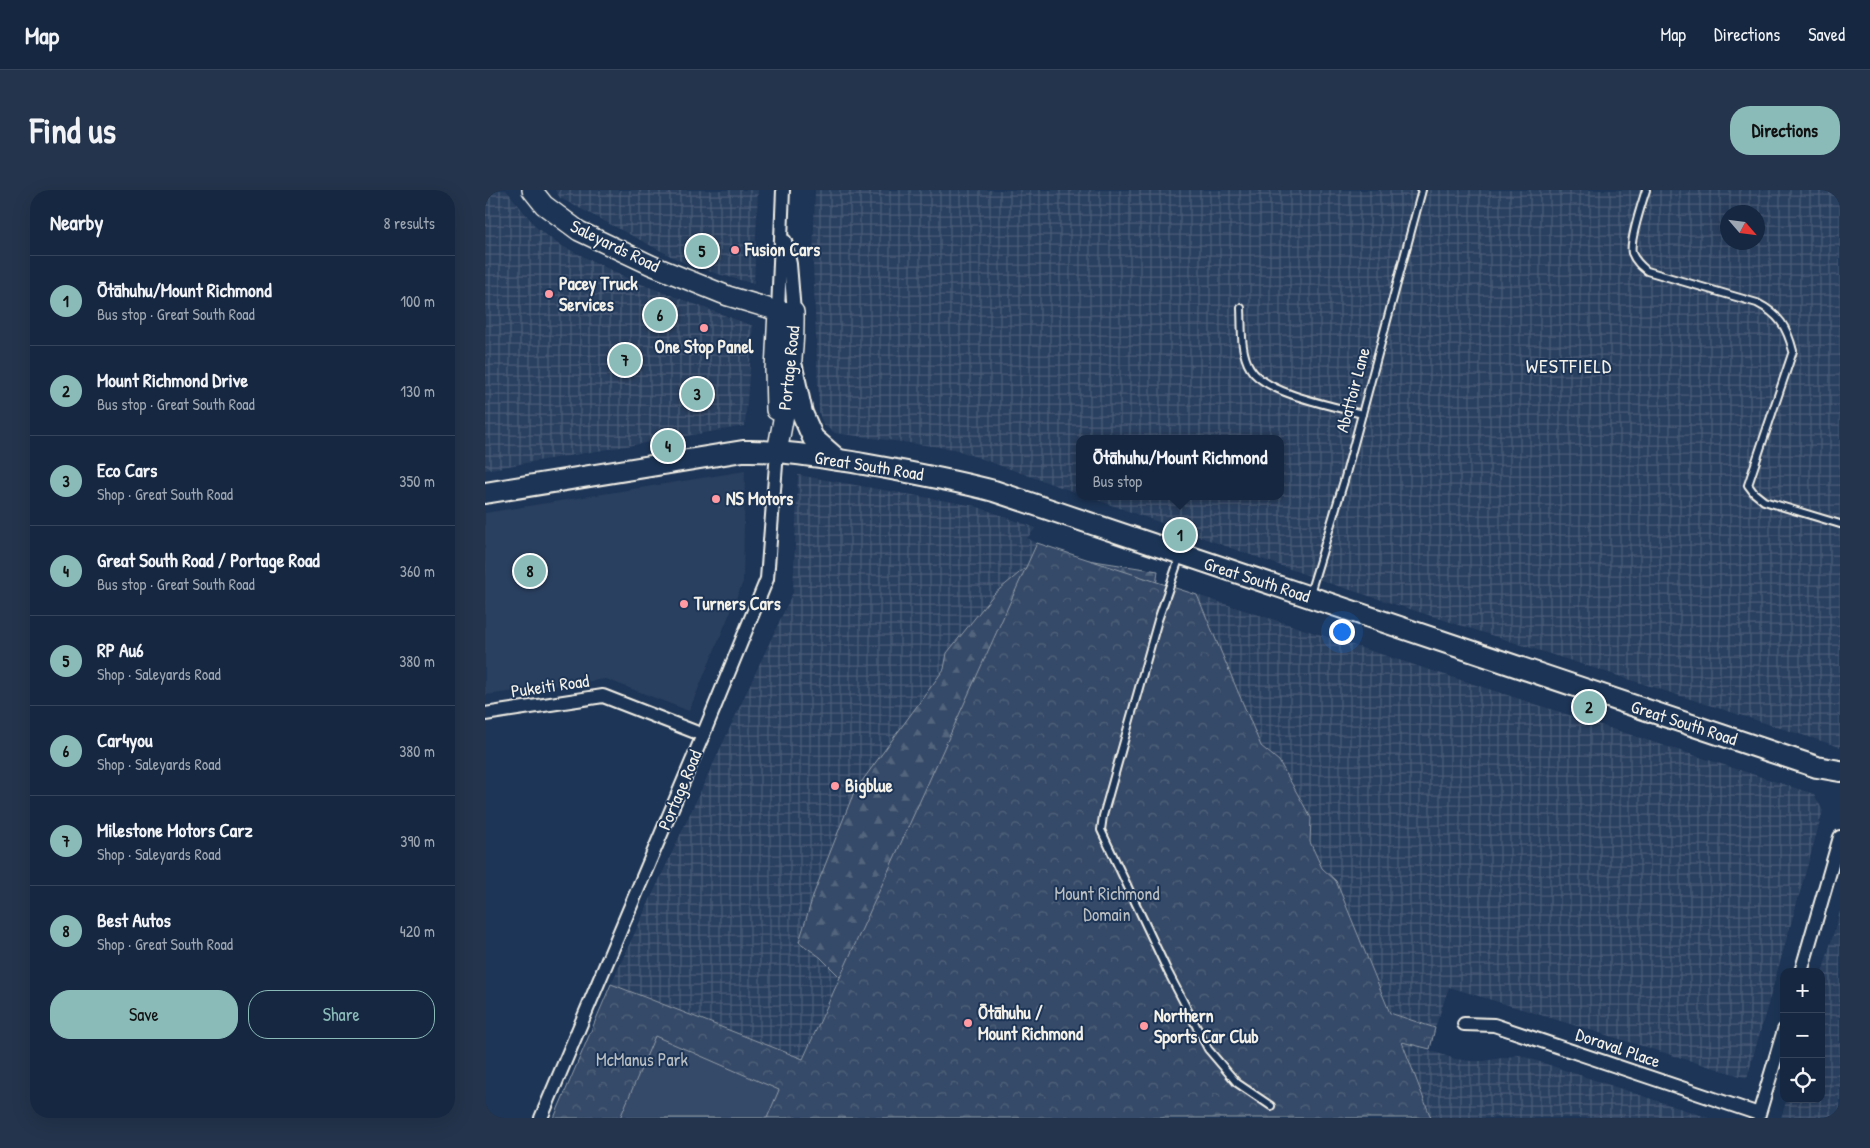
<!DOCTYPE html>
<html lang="en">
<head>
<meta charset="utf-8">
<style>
	body { margin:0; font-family:"Patrick Hand",sans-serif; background:#23344c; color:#f1f3f6 }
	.controls { position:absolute; right:15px; bottom:15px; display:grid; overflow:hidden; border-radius:10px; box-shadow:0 5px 20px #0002 }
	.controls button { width:45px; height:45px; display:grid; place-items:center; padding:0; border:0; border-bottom:1px solid #35445a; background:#162841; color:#f1f3f6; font:25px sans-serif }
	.compass { position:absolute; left:1235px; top:15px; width:45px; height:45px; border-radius:50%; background:#162841; box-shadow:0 5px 20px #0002; rotate:118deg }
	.you { position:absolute; left:856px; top:441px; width:18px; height:18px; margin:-12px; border:4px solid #fff; border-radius:50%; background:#1a73e8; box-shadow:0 0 0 8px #1a73e833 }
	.badge { display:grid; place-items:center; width:32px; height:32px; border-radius:50%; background:#8bbbb9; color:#111; font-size:16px; font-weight:700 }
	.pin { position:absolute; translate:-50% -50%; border:2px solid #fff; box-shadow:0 1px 5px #0006 }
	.popup { position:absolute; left:591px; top:245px; width:208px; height:65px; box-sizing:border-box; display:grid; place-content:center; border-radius:10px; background:#162841; filter:drop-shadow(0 1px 4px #0005); font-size:16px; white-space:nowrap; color:#9ea6b1 }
	.popup b { font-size:19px; color:#f1f3f6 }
	.popup::after { content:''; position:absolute; left:50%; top:100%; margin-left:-10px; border:10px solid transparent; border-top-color:#162841 }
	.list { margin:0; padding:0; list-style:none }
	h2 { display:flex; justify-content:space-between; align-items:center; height:65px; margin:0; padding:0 20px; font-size:21px }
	h2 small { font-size:16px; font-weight:400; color:#9ea6b1 }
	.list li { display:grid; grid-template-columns:32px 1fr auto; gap:15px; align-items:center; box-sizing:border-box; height:90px; padding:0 20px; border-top:1px solid #35445a }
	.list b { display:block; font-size:19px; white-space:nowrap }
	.list p { margin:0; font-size:16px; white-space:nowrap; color:#9ea6b1 }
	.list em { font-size:16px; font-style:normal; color:#9ea6b1 }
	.actions { display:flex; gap:10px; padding:15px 20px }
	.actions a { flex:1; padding:11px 0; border:1px solid #8bbbb9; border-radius:20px; text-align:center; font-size:18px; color:#8bbbb9 }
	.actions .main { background:#8bbbb9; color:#111 }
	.icon { flex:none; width:28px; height:28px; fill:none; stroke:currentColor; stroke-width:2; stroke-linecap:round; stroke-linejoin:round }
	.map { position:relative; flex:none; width:1355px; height:928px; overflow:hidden; border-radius:20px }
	header { display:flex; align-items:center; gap:30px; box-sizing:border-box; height:70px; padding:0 25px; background:#162841; border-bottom:1px solid #35445a }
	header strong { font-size:24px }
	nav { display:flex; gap:28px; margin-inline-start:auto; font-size:18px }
	.intro { display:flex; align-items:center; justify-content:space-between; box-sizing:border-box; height:120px; padding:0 30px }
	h1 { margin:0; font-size:35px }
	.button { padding:12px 22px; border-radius:20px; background:#8bbbb9; color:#111; font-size:18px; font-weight:700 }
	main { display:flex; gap:30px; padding:0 30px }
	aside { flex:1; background:#162841; border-radius:20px; box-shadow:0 5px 20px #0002 }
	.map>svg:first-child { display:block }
	.built { fill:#2a4060 }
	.industrial { fill:url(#industrial-grid); fill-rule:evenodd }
	.forest { fill:url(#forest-firs); stroke:#949ea8 }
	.park { fill:url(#park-crowns); stroke:#949ea8 }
	.pitch { fill:#354a67; stroke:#949ea8 }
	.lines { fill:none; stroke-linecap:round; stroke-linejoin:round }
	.service-casing { stroke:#f4f1e8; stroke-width:10 }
	.minor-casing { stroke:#f4f1e8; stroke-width:16 }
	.secondary-casing { stroke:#f4f1e8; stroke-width:22 }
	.primary-casing { stroke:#f4f1e8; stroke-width:24 }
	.service { stroke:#1d3557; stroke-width:6 }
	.minor { stroke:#1d3557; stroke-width:12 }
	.secondary { stroke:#1d3557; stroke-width:19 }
	.primary { stroke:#1d3557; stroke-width:20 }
	.poi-dot { fill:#ff9aa2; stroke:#1d3557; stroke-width:2 }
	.labels { text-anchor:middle; stroke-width:4; stroke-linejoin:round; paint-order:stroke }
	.street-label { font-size:18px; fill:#f4f1e8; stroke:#1d3557 }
	.poi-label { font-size:18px; font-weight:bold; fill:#f4f1e8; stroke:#1d3557; text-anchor:start }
	.park-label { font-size:18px; fill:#bbbfc1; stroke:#1d3557 }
	.quarter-label { font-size:20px; letter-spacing:1px; fill:#f4f1e8; stroke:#1d3557 }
</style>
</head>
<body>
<header>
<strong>Map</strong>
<nav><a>Map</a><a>Directions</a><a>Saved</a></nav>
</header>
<div class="intro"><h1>Find us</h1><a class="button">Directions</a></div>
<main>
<aside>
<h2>Nearby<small>8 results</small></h2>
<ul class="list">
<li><span class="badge">1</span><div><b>Ōtāhuhu/Mount Richmond</b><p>Bus stop · Great South Road</p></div><em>100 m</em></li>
<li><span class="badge">2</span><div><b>Mount Richmond Drive</b><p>Bus stop · Great South Road</p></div><em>130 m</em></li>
<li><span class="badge">3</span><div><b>Eco Cars</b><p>Shop · Great South Road</p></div><em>350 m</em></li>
<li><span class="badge">4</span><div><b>Great South Road / Portage Road</b><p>Bus stop · Great South Road</p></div><em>360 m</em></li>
<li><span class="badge">5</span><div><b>RP Au6</b><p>Shop · Saleyards Road</p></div><em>380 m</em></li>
<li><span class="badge">6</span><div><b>Car4you</b><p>Shop · Saleyards Road</p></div><em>380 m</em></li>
<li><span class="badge">7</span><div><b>Milestone Motors Carz</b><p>Shop · Saleyards Road</p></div><em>390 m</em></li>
<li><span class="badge">8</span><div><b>Best Autos</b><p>Shop · Great South Road</p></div><em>420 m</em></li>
</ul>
<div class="actions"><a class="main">Save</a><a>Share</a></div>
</aside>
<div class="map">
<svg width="1355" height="928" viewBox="0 0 1355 928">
	<defs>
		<pattern id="industrial-grid" width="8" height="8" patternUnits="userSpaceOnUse" patternTransform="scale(1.25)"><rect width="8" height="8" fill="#2a4060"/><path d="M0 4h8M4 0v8" fill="none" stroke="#4a5c77"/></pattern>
		<pattern id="forest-firs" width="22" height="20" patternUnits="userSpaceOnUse" patternTransform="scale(1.25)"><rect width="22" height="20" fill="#354a67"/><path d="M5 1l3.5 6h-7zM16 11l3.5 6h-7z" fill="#53657d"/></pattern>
		<pattern id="park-crowns" width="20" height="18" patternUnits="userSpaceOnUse" patternTransform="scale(1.25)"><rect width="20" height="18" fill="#354a67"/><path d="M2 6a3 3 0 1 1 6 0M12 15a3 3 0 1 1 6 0" fill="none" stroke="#53657d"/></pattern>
	</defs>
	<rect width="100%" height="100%" fill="#1d3557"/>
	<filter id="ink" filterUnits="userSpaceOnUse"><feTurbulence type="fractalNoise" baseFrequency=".02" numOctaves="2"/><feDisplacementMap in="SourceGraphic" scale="10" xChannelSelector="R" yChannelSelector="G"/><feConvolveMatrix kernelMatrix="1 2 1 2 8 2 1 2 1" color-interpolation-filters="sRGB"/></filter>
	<g filter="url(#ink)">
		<polygon class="built" points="260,281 258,392 204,521 121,489 0,505 0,323"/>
		<g class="industrial">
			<polygon points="0,0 21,0 52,38 73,54 148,91 268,136 260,236 0,280"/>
			<polygon points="70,0 273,0 269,94 205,76 75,8"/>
			<path d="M330,0h1025v557l-508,-163 -246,-88h194v-57h-200v55l-126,-45 -119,-16 -12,-8 -4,-13 -6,-148zM1242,22h30v30h-30z"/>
			<polygon points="313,285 490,316 551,338 542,348 552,353 317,870 126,794 308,402"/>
			<polygon points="712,405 1329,604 1338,621 1262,888 964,797 950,838 906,823 851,691 837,678 825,652 826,628 794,571 776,556"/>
			<polygon points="1355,721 1355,928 1296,928 1302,909 1336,909 1336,787"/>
			<polygon points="917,851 970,869 986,871 999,871 1034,865 1224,928 946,928"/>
		</g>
		<polygon class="forest" points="558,363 673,381 668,419 308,928 363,795 335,767 314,752 329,703 369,602 459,479 462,463 509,404"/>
		<polygon class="park" points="552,353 712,405 776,556 794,571 826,628 825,652 837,678 851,691 905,823 950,838 945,859 917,852 946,928 69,928 126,794 318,869"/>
		<polygon class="pitch" points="170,846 294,900 282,928 135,928"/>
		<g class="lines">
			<g class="service-casing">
				<g id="service">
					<path d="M1161,0c-4,13 -17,51 -14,63 3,8 9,13 15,18l110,32c22,11 30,24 36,48l-45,134 6,8 10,8 76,23"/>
					<path d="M756,118c1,19 -1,44 9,60 15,26 84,38 112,46"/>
					<polyline points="695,366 673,430 618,626 616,640 683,782 723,859 752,893 786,916"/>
					<polyline points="825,403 859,291 937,0"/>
				</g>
			</g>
			<g class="minor-casing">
				<g id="minor">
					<polyline points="300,51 305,74 309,122"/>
					<polyline points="293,121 298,0"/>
					<polyline points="0,524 118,506 218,545"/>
					<polyline points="1316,782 1355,647"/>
					<polyline points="979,834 1009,835 1274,924 1299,840"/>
					<polyline points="56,928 218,545 282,389 292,262"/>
				</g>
			</g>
			<g class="secondary-casing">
				<g id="secondary">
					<path d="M47,0l12,15 35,26 72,34 77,31 50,15 16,1c1,47 -8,93 -17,140"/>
					<polyline points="291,220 290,180 293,121"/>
				</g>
			</g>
			<g class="primary-casing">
				<g id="primary">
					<polyline points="307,177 317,223 328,248 352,269"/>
					<path d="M0,303l258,-42c38,-1 77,6 115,12 45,8 91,16 136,28l772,259 51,17 23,4"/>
				</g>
			</g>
			<use href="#service" class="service"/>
			<use href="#minor" class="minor"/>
			<use href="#secondary" class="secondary"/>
			<use href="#primary" class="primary"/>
		</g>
	</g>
	<g class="poi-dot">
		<circle cx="250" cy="60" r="5"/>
		<circle cx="64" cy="104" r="5"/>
		<circle cx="219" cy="138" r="5"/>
		<circle cx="231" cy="309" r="5"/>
		<circle cx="199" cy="414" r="5"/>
		<circle cx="350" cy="596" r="5"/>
		<circle cx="483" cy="833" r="5"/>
		<circle cx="659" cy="836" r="5"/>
	</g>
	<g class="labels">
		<g class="street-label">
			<text transform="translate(130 56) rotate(26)" y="6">Saleyards Road</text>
			<text transform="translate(304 178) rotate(-84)" y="6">Portage Road</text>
			<text transform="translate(868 200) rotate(-75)" y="6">Abattoir Lane</text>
			<text transform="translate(384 276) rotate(9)" y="6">Great South Road</text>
			<text transform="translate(772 390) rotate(18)" y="6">Great South Road</text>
			<text transform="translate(65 496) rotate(-8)" y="6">Pukeiti Road</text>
			<text transform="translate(1199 533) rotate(18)" y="6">Great South Road</text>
			<text transform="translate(195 600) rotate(-67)" y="6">Portage Road</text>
			<text transform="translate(1133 858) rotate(19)" y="6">Doraval Place</text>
		</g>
		<g class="poi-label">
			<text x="260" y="66">Fusion Cars</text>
			<text x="74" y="100">Pacey Truck<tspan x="74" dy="21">Services</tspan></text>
			<text x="219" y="163" text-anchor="middle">One Stop Panel</text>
			<text x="241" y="315">NS Motors</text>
			<text x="209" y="420">Turners Cars</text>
			<text x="360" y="602">Bigblue</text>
			<text x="493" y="829">Ōtāhuhu /<tspan x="493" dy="21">Mount Richmond</tspan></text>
			<text x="669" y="832">Northern<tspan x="669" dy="21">Sports Car Club</tspan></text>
		</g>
		<g class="park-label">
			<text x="622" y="710">Mount Richmond<tspan x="622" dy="21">Domain</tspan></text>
			<text x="157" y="876">McManus Park</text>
		</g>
		<g class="quarter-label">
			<text x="1084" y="183">WESTFIELD</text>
		</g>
	</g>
</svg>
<div class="controls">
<button>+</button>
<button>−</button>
<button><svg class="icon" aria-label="locate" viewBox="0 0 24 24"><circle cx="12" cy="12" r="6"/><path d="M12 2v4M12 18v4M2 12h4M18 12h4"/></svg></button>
</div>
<svg class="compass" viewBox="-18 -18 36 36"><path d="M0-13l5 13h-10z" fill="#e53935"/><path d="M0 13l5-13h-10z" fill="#9ea6b1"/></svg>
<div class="you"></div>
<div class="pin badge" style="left:695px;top:345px">1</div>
<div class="popup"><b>Ōtāhuhu/Mount Richmond</b>Bus stop</div>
<div class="pin badge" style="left:1104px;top:517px">2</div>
<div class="pin badge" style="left:212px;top:204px">3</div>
<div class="pin badge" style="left:183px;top:256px">4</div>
<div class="pin badge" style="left:217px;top:61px">5</div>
<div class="pin badge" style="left:175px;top:125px">6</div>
<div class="pin badge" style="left:140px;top:170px">7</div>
<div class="pin badge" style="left:45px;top:381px">8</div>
</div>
</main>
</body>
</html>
